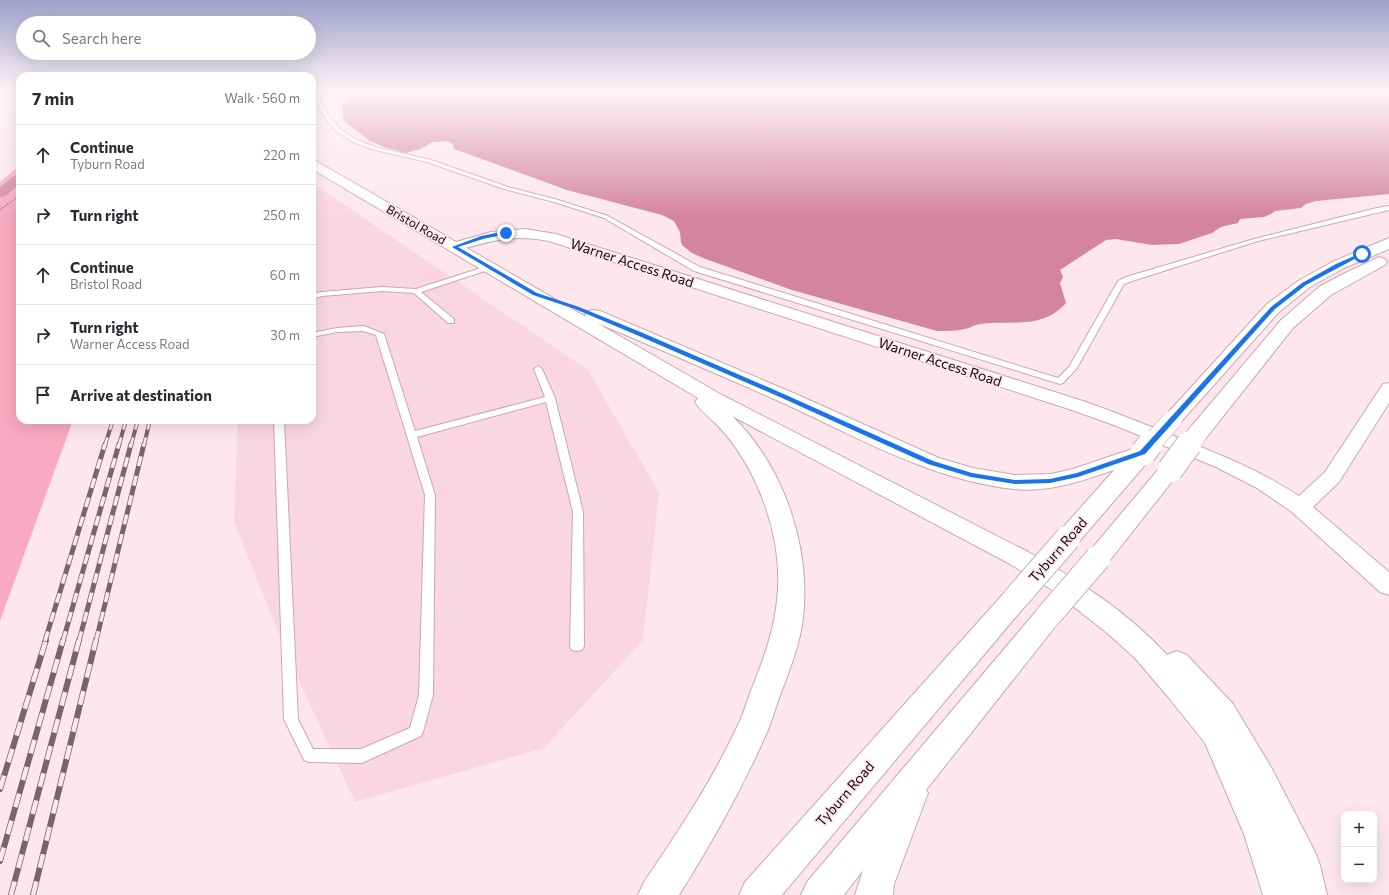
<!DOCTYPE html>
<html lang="en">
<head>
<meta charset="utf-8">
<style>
	body { margin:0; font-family:Commissioner,sans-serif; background:#f2f2f3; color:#2b2b33 }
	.controls { position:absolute; right:12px; bottom:12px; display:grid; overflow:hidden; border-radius:8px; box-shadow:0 4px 16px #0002 }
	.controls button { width:36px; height:36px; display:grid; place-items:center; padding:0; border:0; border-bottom:1px solid #e1e1e2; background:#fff; color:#2b2b33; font:20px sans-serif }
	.stop { position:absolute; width:12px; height:12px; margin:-9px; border:3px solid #1a73e8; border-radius:50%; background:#fff }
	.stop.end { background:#1a73e8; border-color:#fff; box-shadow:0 1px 4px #0008 }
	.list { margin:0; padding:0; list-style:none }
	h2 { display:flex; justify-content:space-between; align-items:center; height:52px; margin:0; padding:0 16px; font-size:17px }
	h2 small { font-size:13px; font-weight:400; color:#7c7c81 }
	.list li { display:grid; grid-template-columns:26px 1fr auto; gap:12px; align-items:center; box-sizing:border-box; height:60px; padding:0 16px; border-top:1px solid #e1e1e2 }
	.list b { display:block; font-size:15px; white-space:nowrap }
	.list p { margin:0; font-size:13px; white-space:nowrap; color:#7c7c81 }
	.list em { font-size:13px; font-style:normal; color:#7c7c81 }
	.icon { flex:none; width:22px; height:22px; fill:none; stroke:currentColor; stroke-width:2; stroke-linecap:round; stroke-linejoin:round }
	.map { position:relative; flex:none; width:1389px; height:895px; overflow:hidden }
	.search { position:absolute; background:#fff; box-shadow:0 4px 16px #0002; left:16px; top:16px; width:300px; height:44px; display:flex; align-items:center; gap:10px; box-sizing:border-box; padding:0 14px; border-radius:22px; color:#7c7c81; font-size:15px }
	.panel { position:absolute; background:#fff; box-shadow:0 4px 16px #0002; left:16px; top:72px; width:300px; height:352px; border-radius:12px }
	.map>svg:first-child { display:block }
	.built { fill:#fad6e0 }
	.green { fill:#f7aac1 }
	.water { fill:#d4859e }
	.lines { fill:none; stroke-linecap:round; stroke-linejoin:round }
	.canal { fill:#d4859e; fill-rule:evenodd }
	.service-casing { stroke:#caa7b1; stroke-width:2 }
	.minor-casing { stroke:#caa7b1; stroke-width:2 }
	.secondary-casing { stroke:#caa7b1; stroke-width:2 }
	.path { stroke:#928186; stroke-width:1.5; stroke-dasharray:1.5 1.5; stroke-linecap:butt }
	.service { fill:#fff; fill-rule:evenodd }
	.minor { fill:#fff; fill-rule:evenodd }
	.secondary { fill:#fff; fill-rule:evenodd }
	.rail-far2-casing { stroke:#76666b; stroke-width:4 }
	.rail-far1-casing { stroke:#76666b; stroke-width:5 }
	.rail-casing { stroke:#76666b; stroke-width:6 }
	.rail-far2 { stroke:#fde7ed; stroke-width:2.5; stroke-dasharray:8; stroke-linecap:butt }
	.rail-far1 { stroke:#fde7ed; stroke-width:3.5; stroke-dasharray:10; stroke-linecap:butt }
	.rail { stroke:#fde7ed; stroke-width:4.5; stroke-dasharray:14; stroke-linecap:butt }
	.secondary-bridge-far1-casing { stroke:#caa7b1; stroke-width:20; stroke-linecap:butt }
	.secondary-bridge-casing { stroke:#caa7b1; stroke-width:27; stroke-linecap:butt }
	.secondary-bridge-far1 { stroke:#fff; stroke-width:19 }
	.secondary-bridge { stroke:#fff; stroke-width:25 }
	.route { fill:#1a73e8 }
	.labels { text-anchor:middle; stroke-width:3.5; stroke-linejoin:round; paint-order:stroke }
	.far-street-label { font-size:12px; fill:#14080c; stroke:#fde7ed }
	.street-label { font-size:14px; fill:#14080c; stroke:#fde7ed }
</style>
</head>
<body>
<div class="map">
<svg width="1389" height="895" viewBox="0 0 1389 895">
	<rect width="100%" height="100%" fill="#fde7ed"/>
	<polygon class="built" points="312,183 588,370 659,493 643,640 544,748 355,802 290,661 234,522 238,420 312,420"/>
	<polygon class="green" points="20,165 20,420 73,420 0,621 0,182"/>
	<path class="water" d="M362,92h1027v102l-73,7 -10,3 -5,4 -26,3 -4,3 -7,3 -24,2 -2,4 -17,4 -9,6 -33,11 -27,1 -36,-6 -10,1 -46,30 3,7 -3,6 6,20c-24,27 -55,17 -86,21 -6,1 -10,4 -15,5 -9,2 -18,2 -28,2l-145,-41 -89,-32 -11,-5 -9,-7 -2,-4 -1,-10 -6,-11 -12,-6 -95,-25 -113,-41 -1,-5 -5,-3 -15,1 -13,7 -14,4 -22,-6 -14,-6 -22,-17 -5,-6 -1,-12 7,-8z"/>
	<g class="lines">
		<polygon class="canal" points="20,174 20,184 5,196 0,197 0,187 15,175"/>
		<g class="service-casing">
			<g id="service">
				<polygon points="321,92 326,92 321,97 320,102 332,120 340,129 355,139 375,147 431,160 508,187 558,200 608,216 700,267 1058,378 1069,367 1118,281 1126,277 1254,239 1377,208 1389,206 1389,210 1258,241 1132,281 1124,284 1077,368 1063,383 1060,384 694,271 604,218 554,202 504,189 427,162 371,149 351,141 336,131 328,122 316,102 317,97"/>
				<polygon points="487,266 490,266 494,268 421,292 454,319 454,323 448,323 414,293 382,291 322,296 312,299 312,294 321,292 382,287 416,289"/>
				<polygon points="364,326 384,334 415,431 545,397 534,369 538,366 542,369 555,398 583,512 584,646 582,650 577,651 572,650 570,646 573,512 546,402 417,437 435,495 433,695 423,732 421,736 362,763 309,762 304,760 284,719 274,420 284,420 298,719 313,749 361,749 410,728 419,695 425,495 376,335 363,331 337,332 312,337 312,333 337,328"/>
			</g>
		</g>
		<g class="minor-casing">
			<path id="minor" d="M525,229l31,5 527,167c34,12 69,26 103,40 40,16 76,31 113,55l26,-24 58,-88 6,-1v20l-50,79 -26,25 76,65v23l-9,-3 -88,-80 -35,-24 -41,-21 -102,-42 -45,-16 -520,-168c-40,-8 -58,1 -95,10l-5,-1 -2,-3 2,-3 42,-12z"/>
		</g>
		<g class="secondary-casing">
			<g id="secondary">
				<path d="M312,160l4,1 270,156 -1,-2 3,-4 6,-1 6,1 191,81 148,66 34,10 42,7 36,-1 22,-5 62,-21 8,-2 8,2 3,5 -3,5 -74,86 -9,3 -9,-3 -4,-6 4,-6 55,-62c-32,11 -66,23 -100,19 -83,-9 -157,-52 -231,-86 -62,-28 -124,-54 -186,-80l125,72 306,157c50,28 100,60 139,103l10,-4 10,4 46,49 38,63 44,85 5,13 7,30h-64l-19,-61 -39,-91 -36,-45 -34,-40 -28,-25 -53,-42 -44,-27 -278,-148c52,50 79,131 71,202 -3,26 -13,51 -22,75 -5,12 -8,25 -13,37 -25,57 -56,113 -89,165h-41l6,-13c34,-50 68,-101 93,-155 6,-11 9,-23 13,-34 14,-34 26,-67 28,-104 2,-40 -9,-81 -27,-116 -9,-17 -20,-34 -33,-47 -8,-8 -17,-15 -23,-24l3,-4 -386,-229z"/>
				<polygon points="1389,238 1389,249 1344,268 1310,287 1279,312 1179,424 1172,426 1165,424 1161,420 1165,416 1267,304 1298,281 1332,262"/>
				<polygon points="1379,257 1385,259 1387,262 1385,265 1331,295 1293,328 1206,438 1198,439 1190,438 1187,433 1190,428 1281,320 1319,287 1341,275"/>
				<polygon points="1170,463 1178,465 1181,470 1107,564 1098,567 1089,564 1085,558 1089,552 1162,465"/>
				<polygon points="1015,589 1025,592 1029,599 1025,606 782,895 739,895 745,882 1005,592"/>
				<polygon points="1048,605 1058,609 1062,616 1058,623 926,790 928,793 894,884 893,895 855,895 863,870 844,895 801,895 807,882 1038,609"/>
			</g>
		</g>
		<polyline class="path" points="0,210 20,195"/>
		<use href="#service" class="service"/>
		<use href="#minor" class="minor"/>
		<use href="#secondary" class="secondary"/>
		<g class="rail-far2-casing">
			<g id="rail-far2">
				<polyline points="105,445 113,420"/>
				<polyline points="119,445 126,420"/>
				<polyline points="131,445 138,420"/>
				<polyline points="144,445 150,420"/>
			</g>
		</g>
		<g class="rail-far1-casing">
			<g id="rail-far1">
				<polyline points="45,641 105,444"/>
				<polyline points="63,641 119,444"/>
				<polyline points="79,641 131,444"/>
				<polyline points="96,641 144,444"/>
			</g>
		</g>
		<g class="rail-casing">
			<g id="rail">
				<polyline points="0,789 46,640"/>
				<polyline points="0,861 63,640"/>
				<polyline points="11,895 79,640"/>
				<polyline points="33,895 96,640"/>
			</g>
		</g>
		<use href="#rail-far2" class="rail-far2"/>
		<use href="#rail-far1" class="rail-far1"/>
		<use href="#rail" class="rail"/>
		<g class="secondary-bridge-far1-casing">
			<g id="secondary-bridge-far1">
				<polyline points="1150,445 1172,420"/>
				<polyline points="1189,445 1198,433"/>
			</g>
		</g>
		<g class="secondary-bridge-casing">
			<g id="secondary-bridge">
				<polyline points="1143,453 1150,444"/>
				<polyline points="1170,470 1189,444"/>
				<polyline points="1015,599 1068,538"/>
				<polyline points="1048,616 1098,558"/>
			</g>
		</g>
		<use href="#secondary-bridge-far1" class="secondary-bridge-far1"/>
		<use href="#secondary-bridge" class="secondary-bridge"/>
	</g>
	<linearGradient id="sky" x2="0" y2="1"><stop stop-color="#a0a1ca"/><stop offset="0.42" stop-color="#fef4f7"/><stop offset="1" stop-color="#fef4f7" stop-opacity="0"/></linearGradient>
	<rect width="1389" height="217" fill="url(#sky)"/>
	<polygon class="route" points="506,231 507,234 483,239 458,247 537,293 579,307 643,333 786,395 933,461 972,473 1015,480 1050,479 1077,473 1140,451 1271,307 1302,283 1336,264 1361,253 1364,254 1306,285 1275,309 1145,454 1078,477 1050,483 1015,484 971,477 928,464 782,398 639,336 575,309 533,295 452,247 481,236"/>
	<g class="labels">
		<g class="far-street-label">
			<text transform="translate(416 225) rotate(30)" y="4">Bristol Road</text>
		</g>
		<g class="street-label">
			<text transform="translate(632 263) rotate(18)" y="5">Warner Access Road</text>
			<text transform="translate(940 362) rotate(18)" y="5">Warner Access Road</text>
			<text transform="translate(1058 550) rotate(-49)" y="5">Tyburn Road</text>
			<text transform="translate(845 794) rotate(-49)" y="5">Tyburn Road</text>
		</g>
	</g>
</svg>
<div class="controls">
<button>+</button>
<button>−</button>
</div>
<div class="stop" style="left:1362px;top:254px"></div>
<div class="stop end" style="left:506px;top:233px"></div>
<div class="search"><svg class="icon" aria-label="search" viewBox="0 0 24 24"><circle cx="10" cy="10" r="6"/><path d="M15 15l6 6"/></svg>Search here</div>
<section class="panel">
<h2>7 min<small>Walk · 560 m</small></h2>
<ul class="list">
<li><svg class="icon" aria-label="ahead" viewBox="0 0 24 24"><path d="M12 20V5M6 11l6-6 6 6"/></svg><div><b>Continue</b><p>Tyburn Road</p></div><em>220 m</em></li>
<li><svg class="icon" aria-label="right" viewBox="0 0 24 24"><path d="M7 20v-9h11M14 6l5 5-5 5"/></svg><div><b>Turn right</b></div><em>250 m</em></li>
<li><svg class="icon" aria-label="ahead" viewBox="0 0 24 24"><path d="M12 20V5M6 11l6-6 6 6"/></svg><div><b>Continue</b><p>Bristol Road</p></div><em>60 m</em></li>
<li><svg class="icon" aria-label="right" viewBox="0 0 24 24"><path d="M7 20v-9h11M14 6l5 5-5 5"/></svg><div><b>Turn right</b><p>Warner Access Road</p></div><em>30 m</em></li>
<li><svg class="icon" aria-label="arrive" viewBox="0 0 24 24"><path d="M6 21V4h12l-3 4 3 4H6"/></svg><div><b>Arrive at destination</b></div></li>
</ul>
</section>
</div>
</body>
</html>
